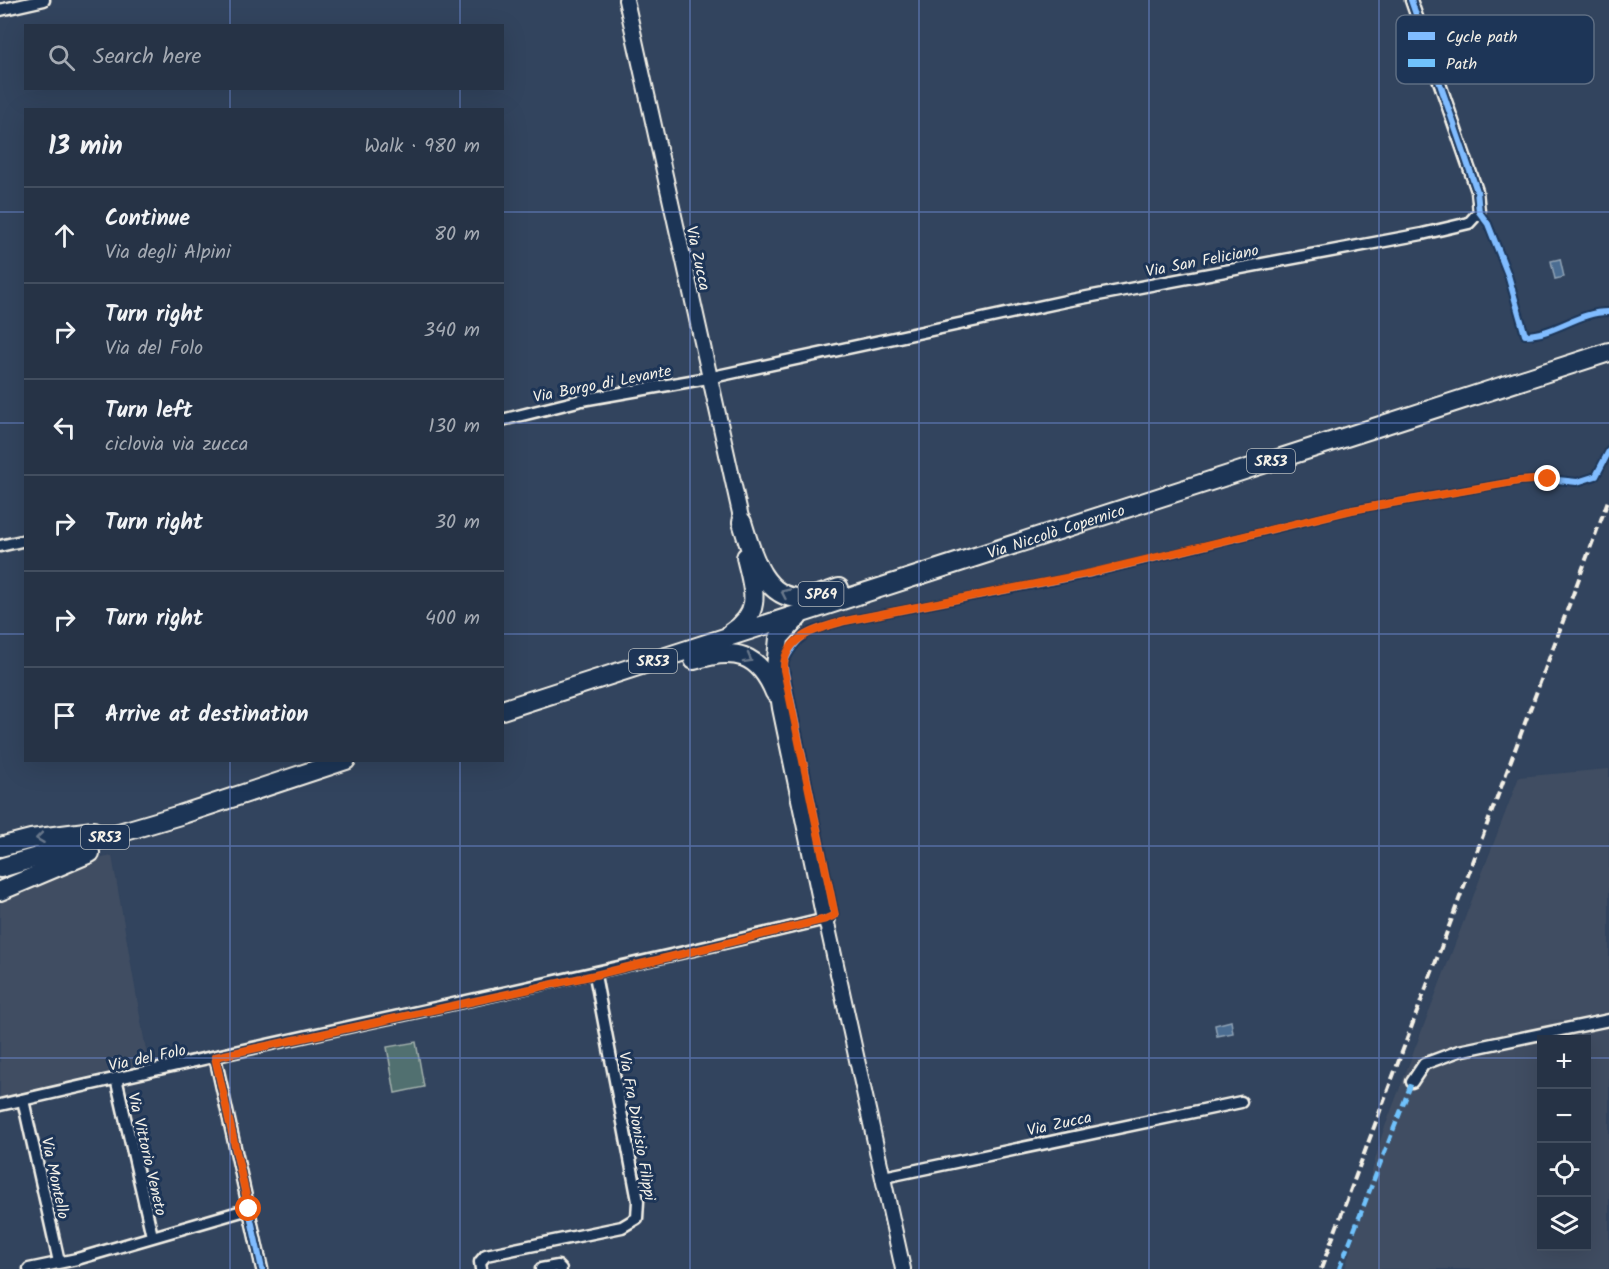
<!DOCTYPE html>
<html lang="en">
<head>
<meta charset="utf-8">
<style>
	body { margin:0; font-family:Kalam,sans-serif; background:#2e3b4d; color:#f1f3f6 }
	.controls { position:absolute; right:18px; bottom:18px; display:grid; overflow:hidden; border-radius:0px; box-shadow:0 6px 24px #0002 }
	.controls button { width:54px; height:54px; display:grid; place-items:center; padding:0; border:0; border-bottom:2px solid #424e5f; background:#263346; color:#f1f3f6; font:30px sans-serif }
	.stop { position:absolute; width:18px; height:18px; margin:-14px; border:4px solid #ea580c; border-radius:50%; background:#fff }
	.stop.end { background:#ea580c; border-color:#fff; box-shadow:0 2px 6px #0008 }
	.list { margin:0; padding:0; list-style:none }
	h2 { display:flex; justify-content:space-between; align-items:center; height:78px; margin:0; padding:0 24px; font-size:26px }
	h2 small { font-size:20px; font-weight:400; color:#a4aab3 }
	.list li { display:grid; grid-template-columns:39px 1fr auto; gap:18px; align-items:center; box-sizing:border-box; height:96px; padding:0 24px; border-top:2px solid #424e5f }
	.list b { display:block; font-size:22px; white-space:nowrap }
	.list p { margin:0; font-size:20px; white-space:nowrap; color:#a4aab3 }
	.list em { font-size:20px; font-style:normal; color:#a4aab3 }
	.icon { flex:none; width:33px; height:33px; fill:none; stroke:currentColor; stroke-width:2; stroke-linecap:round; stroke-linejoin:round }
	.map { position:relative; flex:none; width:1609px; height:1269px; overflow:hidden }
	.search { position:absolute; background:#263346; box-shadow:0 6px 24px #0002; left:24px; top:24px; width:480px; height:66px; display:flex; align-items:center; gap:15px; box-sizing:border-box; padding:0 21px; border-radius:0px; color:#a4aab3; font-size:22px }
	.panel { position:absolute; background:#263346; box-shadow:0 6px 24px #0002; left:24px; top:108px; width:480px; height:654px; border-radius:0px }
	.map>svg:first-child { display:block }
	.built { fill:#414e62; fill-rule:evenodd }
	.green { fill:#51706f; stroke:#a2b0ac; stroke-width:1.5 }
	.water { fill:#4b6d92; stroke:#8fa2b4; stroke-width:1.5 }
	.lines { fill:none; stroke-linecap:round; stroke-linejoin:round }
	.minor-casing { stroke:#f4f1e8; stroke-width:15 }
	.tertiary-casing { stroke:#f4f1e8; stroke-width:18 }
	.trunk-casing { stroke:#f4f1e8; stroke-width:22 }
	.minor { stroke:#1d3557; stroke-width:10 }
	.tertiary { stroke:#1d3557; stroke-width:14 }
	.trunk { stroke:#1d3557; stroke-width:18 }
	.rail { stroke:#f4f1e8; stroke-width:4; stroke-dasharray:9 4.5; stroke-linecap:butt }
	.quiet { stroke:#70c2fc; stroke-width:4.5; stroke-dasharray:9 4.5; stroke-linecap:butt }
	.cycleway-casing { stroke:#1d3557; stroke-width:10 }
	.cycleway { stroke:#80bcff; stroke-width:6 }
	.oneway { stroke:#68778a }
	.route { stroke:#ea580c; stroke-width:8 }
	.grid { fill:none; stroke:#738fde; stroke-width:1.5; stroke-opacity:0.55 }
	.labels { text-anchor:middle; stroke-width:6; stroke-linejoin:round; paint-order:stroke }
	.shield { fill:#1d3557; stroke:#b4b9bc; stroke-width:1.5 }
	.shield-label { font-size:15px; font-weight:bold; fill:#f4f1e8 }
	.street-label { font-size:16px; fill:#f4f1e8; stroke:#1d3557 }
	.key { fill:#1d3557; stroke:#5e6d82; stroke-width:1.5 }
	.key-label { font-size:16px; fill:#f4f1e8 }
</style>
</head>
<body>
<div class="map">
<svg width="1609" height="1269" viewBox="0 0 1609 1269">
	<rect width="100%" height="100%" fill="#32445e"/>
	<filter id="ink" filterUnits="userSpaceOnUse"><feTurbulence type="fractalNoise" baseFrequency=".0167" numOctaves="2"/><feDisplacementMap in="SourceGraphic" scale="12" xChannelSelector="R" yChannelSelector="G"/><feConvolveMatrix kernelMatrix="1 2 1 2 8 2 1 2 1" color-interpolation-filters="sRGB"/></filter>
	<g filter="url(#ink)">
		<g class="built">
			<path d="M1609,769v500h-264l38,-137 136,-355zM1542,1040h44v206h-44z"/>
			<polygon points="112,856 148,1062 0,1097 0,899 80,863"/>
		</g>
		<polygon class="green" points="416,1042 424,1087 395,1093 387,1047"/>
		<g class="water">
			<polygon points="1560,259 1564,277 1555,279 1551,261"/>
			<polygon points="1231,1021 1233,1033 1217,1036 1215,1025"/>
		</g>
		<g class="lines">
			<g class="minor-casing">
				<g id="minor">
					<polyline points="0,10 44,0"/>
					<polyline points="502,420 582,400 708,378 1066,301 1422,234 1469,223 1479,212 1477,191 1411,0"/>
					<polyline points="0,546 26,540"/>
					<polyline points="215,1057 262,1269"/>
					<polyline points="116,1078 152,1236"/>
					<polyline points="1412,1082 1424,1064 1459,1051 1609,1020"/>
					<polyline points="23,1100 59,1262"/>
					<path d="M0,1105c275,-64 552,-120 826,-186"/>
					<polyline points="884,1177 1241,1102"/>
					<polyline points="29,1269 77,1259 249,1209"/>
					<polyline points="481,1269 480,1262 486,1255 622,1227 637,1218 638,1201 595,975"/>
					<polyline points="541,1269 558,1266 561,1269"/>
				</g>
			</g>
			<g class="tertiary-casing">
				<g id="tertiary">
					<polyline points="626,0 742,522"/>
					<polyline points="826,919 903,1269"/>
				</g>
			</g>
			<g class="trunk-casing">
				<g id="trunk">
					<path d="M742,522c9,29 21,78 60,76 12,0 25,-6 37,-10"/>
					<polyline points="798,617 779,638 776,668 782,708 826,919"/>
					<path d="M731,633c33,-21 22,-45 15,-76"/>
					<path d="M694,660c40,-13 65,-7 81,33"/>
					<path id="s1" d="M502,710l1107,-358"/>
					<polyline points="0,847 31,839 93,831"/>
					<polyline points="0,868 180,815 346,760"/>
					<polyline points="0,891 90,853"/>
				</g>
			</g>
			<use href="#minor" class="minor"/>
			<use href="#tertiary" class="tertiary"/>
			<use href="#trunk" class="trunk"/>
			<polyline class="rail" points="1321,1269 1609,498"/>
			<polyline class="quiet" points="1339,1269 1412,1082"/>
			<g class="cycleway-casing">
				<g id="cycleway">
					<path d="M1411,0l66,191 2,21 9,12 20,51 17,60c30,0 54,-24 84,-23"/>
					<path d="M262,1269l-47,-212 380,-82 231,-56 9,-4 -51,-252c16,-33 27,-32 61,-42l246,-47 261,-64 167,-29 29,-2 29,3 19,-6 13,-25"/>
				</g>
			</g>
			<use href="#cycleway" class="cycleway"/>
		</g>
		<defs><path id="oneway-chevron" d="M-2-3.5L2.5 0L-2 3.5" fill="none" stroke-width="1.6" stroke-linecap="round" stroke-linejoin="round" transform="scale(1.5)"/></defs>
		<g class="oneway">
			<use href="#oneway-chevron" transform="translate(785 593) rotate(-155)"/>
			<use href="#oneway-chevron" transform="translate(748 659) rotate(29)"/>
			<use href="#oneway-chevron" transform="translate(40 838) rotate(173)"/>
		</g>
	</g>
	<g class="lines" filter="url(#ink)">
		<path class="route" d="M249,1209l-34,-152 380,-82 231,-56 9,-4 -51,-245c-2,-34 36,-42 61,-49l246,-48 261,-63 167,-29 29,-2"/>
	</g>
	<path class="grid" d="M230,0v26M460,0v26M690,0v1269M919,0v1269M1149,0v1269M1379,0v1269M230,88v22M460,88v22M0,212h26M502,212h1107M0,423h26M502,423h1107M0,634h26M502,634h1107M230,760v509M460,760v509M0,846h1609M0,1058h1542M1586,1058h23"/>
	<g class="labels">
		<g class="shield">
			<rect x="1247" y="449" width="48" height="24" rx="4.5"/>
			<rect x="798.5" y="582" width="45" height="24" rx="4.5"/>
			<rect x="629" y="649" width="48" height="24" rx="4.5"/>
			<rect x="81" y="825" width="48" height="24" rx="4.5"/>
		</g>
		<g class="shield-label">
			<text x="1271" y="466">SR53</text>
			<text x="821" y="599">SP69</text>
			<text x="653" y="666">SR53</text>
			<text x="105" y="842">SR53</text>
		</g>
		<g class="street-label">
			<text transform="translate(699 258) rotate(78)" y="6">Via Zucca</text>
			<text transform="translate(1202 260) rotate(-11)" y="6">Via San Feliciano</text>
			<text transform="translate(602 383) rotate(-11)" y="6">Via Borgo di Levante</text>
			<text dy="6" stroke="none"><textPath href="#s1" startOffset="582">Via Niccolò Copernico</textPath></text>
			<text transform="translate(147 1057) rotate(-12)" y="6">Via del Folo</text>
			<text transform="translate(1059 1123) rotate(-12)" y="6">Via Zucca</text>
			<text transform="translate(638 1126) rotate(80)" y="6">Via Fra Dionisio Filippi</text>
			<text transform="translate(148 1154) rotate(77)" y="6">Via Vittorio Veneto</text>
			<text transform="translate(56 1178) rotate(78)" y="6">Via Montello</text>
		</g>
	</g>
	<rect x="1396" y="15" width="198" height="69" rx="9" class="key"/>
	<rect x="1408" y="32" width="27" height="8" fill="#80bcff"/>
	<rect x="1408" y="59" width="27" height="8" fill="#70c2fc"/>
	<g class="key-label">
		<text x="1446" y="42">Cycle path</text>
		<text x="1446" y="69">Path</text>
	</g>
</svg>
<div class="controls">
<button>+</button>
<button>−</button>
<button><svg class="icon" aria-label="locate" viewBox="0 0 24 24"><circle cx="12" cy="12" r="6"/><path d="M12 2v4M12 18v4M2 12h4M18 12h4"/></svg></button>
<button><svg class="icon" aria-label="layers" viewBox="0 0 24 24"><path d="M12 4l9 5-9 5-9-5zM3 14l9 5 9-5"/></svg></button>
</div>
<div class="stop" style="left:249px;top:1209px"></div>
<div class="stop end" style="left:1548px;top:479px"></div>
<div class="search"><svg class="icon" aria-label="search" viewBox="0 0 24 24"><circle cx="10" cy="10" r="6"/><path d="M15 15l6 6"/></svg>Search here</div>
<section class="panel">
<h2>13 min<small>Walk · 980 m</small></h2>
<ul class="list">
<li><svg class="icon" aria-label="ahead" viewBox="0 0 24 24"><path d="M12 20V5M6 11l6-6 6 6"/></svg><div><b>Continue</b><p>Via degli Alpini</p></div><em>80 m</em></li>
<li><svg class="icon" aria-label="right" viewBox="0 0 24 24"><path d="M7 20v-9h11M14 6l5 5-5 5"/></svg><div><b>Turn right</b><p>Via del Folo</p></div><em>340 m</em></li>
<li><svg class="icon" aria-label="left" viewBox="0 0 24 24"><path d="M17 20v-9H6M10 6l-5 5 5 5"/></svg><div><b>Turn left</b><p>ciclovia via zucca</p></div><em>130 m</em></li>
<li><svg class="icon" aria-label="right" viewBox="0 0 24 24"><path d="M7 20v-9h11M14 6l5 5-5 5"/></svg><div><b>Turn right</b></div><em>30 m</em></li>
<li><svg class="icon" aria-label="right" viewBox="0 0 24 24"><path d="M7 20v-9h11M14 6l5 5-5 5"/></svg><div><b>Turn right</b></div><em>400 m</em></li>
<li><svg class="icon" aria-label="arrive" viewBox="0 0 24 24"><path d="M6 21V4h12l-3 4 3 4H6"/></svg><div><b>Arrive at destination</b></div></li>
</ul>
</section>
</div>
</body>
</html>
